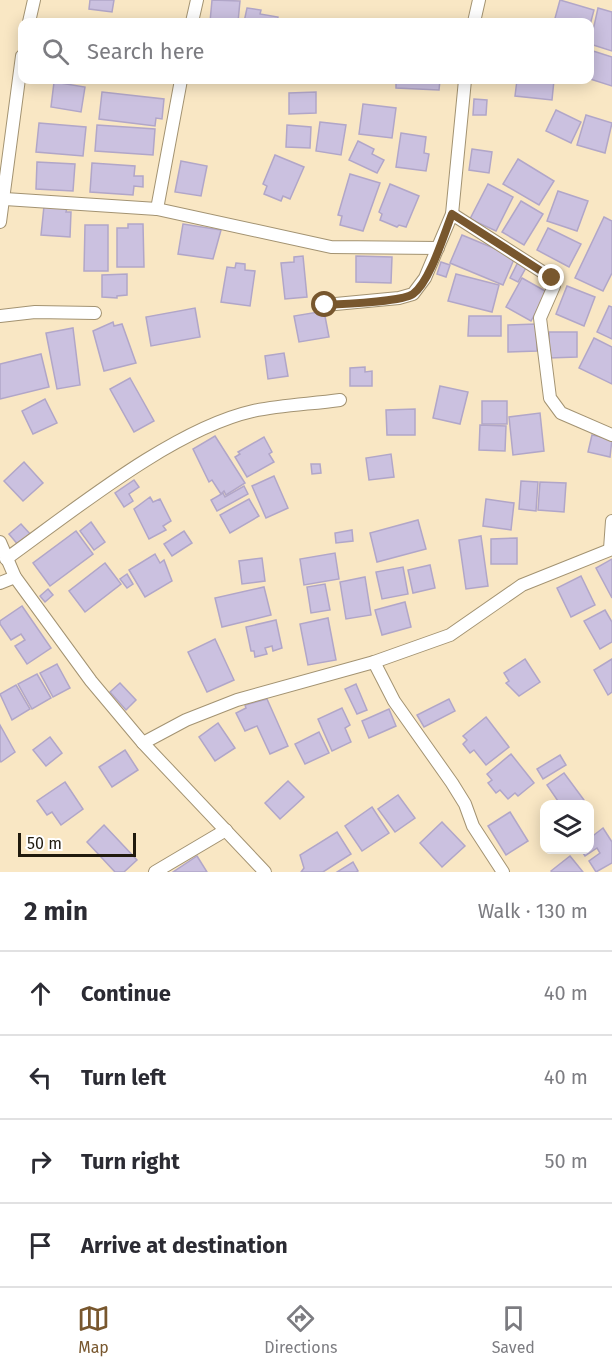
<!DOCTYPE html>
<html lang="en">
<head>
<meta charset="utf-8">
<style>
	body { margin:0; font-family:"Fira Sans",sans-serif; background:#f2f2f3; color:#2b2b33 }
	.controls { position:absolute; right:18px; bottom:18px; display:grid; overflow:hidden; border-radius:12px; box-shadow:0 3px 15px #0003 }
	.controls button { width:54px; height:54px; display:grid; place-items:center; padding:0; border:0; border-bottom:2px solid #e1e1e2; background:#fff; color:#2b2b33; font:30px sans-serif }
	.scale { position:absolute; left:18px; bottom:15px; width:118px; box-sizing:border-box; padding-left:6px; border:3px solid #201a0d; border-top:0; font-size:16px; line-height:21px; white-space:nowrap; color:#201a0d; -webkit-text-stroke:4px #fff; paint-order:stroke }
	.stop { position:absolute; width:18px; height:18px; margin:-14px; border:4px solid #78572e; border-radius:50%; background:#fff }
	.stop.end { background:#78572e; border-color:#fff; box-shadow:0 2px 6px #0008 }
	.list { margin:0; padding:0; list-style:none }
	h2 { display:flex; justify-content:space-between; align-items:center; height:78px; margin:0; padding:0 24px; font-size:26px }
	h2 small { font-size:20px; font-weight:400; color:#7c7c81 }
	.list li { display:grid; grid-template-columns:39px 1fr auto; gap:18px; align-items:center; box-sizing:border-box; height:84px; padding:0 24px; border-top:2px solid #e1e1e2 }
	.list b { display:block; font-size:22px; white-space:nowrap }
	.list em { font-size:20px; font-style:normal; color:#7c7c81 }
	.icon { flex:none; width:33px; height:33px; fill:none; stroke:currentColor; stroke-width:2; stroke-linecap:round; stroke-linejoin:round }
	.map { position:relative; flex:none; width:612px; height:872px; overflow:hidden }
	.search { position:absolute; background:#fff; box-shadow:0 3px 15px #0003; left:18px; right:18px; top:18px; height:66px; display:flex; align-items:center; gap:15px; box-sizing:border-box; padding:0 21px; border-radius:12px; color:#7c7c81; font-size:22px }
	.sheet { height:414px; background:#fff }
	nav { display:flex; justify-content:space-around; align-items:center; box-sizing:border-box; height:84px; border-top:2px solid #e1e1e2; background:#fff; font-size:16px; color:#7c7c81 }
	nav a { display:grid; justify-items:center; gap:3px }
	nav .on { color:#78572e }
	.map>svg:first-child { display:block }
	.building { fill:#cbc1e0; stroke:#b1a6c8; stroke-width:1.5 }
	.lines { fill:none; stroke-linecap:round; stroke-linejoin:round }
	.minor-casing { stroke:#a39372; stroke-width:14 }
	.minor { stroke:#fff; stroke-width:12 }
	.route { stroke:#78572e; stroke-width:8 }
</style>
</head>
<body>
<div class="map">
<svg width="612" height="872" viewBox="0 0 612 872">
	<rect width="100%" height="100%" fill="#f9e7c4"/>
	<g class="building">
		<polygon points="90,0 114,0 112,12 89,9"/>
		<polygon points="212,0 240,1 238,22 210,22"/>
		<polygon points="560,0 594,10 590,25 590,22 554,22"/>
		<polygon points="247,8 261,10 260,14 278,17 277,22 244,22"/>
		<polygon points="598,8 612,12 612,51 590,44"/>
		<polygon points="590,50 612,57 612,86 590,79"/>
		<polygon points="396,80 440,80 439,90 396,88"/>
		<polygon points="517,80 554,80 552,100 515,96"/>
		<polygon points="54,82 85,87 81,112 51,107"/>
		<polygon points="102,92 164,99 162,119 156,118 155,126 99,119"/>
		<polygon points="316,92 316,113 289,114 289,93"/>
		<polygon points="474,99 487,100 486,115 473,115"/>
		<polygon points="363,104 396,108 392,138 359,134"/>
		<polygon points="556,110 581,122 571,143 546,131"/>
		<polygon points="586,115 612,123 605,153 577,145"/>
		<polygon points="320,122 346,125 341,155 316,151"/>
		<polygon points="39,123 86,127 83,156 36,152"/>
		<polygon points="97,125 155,129 153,155 95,151"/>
		<polygon points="287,125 311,127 310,148 286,147"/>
		<polygon points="401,133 426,137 424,153 429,154 426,171 396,167"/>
		<polygon points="358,141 374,149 372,154 384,160 377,173 349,160"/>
		<polygon points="472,149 492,152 489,173 469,170"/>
		<polygon points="275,155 304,167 290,199 283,196 281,201 264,194 267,186 263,184"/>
		<polygon points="518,159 554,181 539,205 503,184"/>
		<polygon points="181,161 207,166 201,196 175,192"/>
		<polygon points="37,162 75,164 73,191 36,189"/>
		<polygon points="92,163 135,166 134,176 143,176 143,187 134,186 133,195 90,192"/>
		<polygon points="350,174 380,183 363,231 340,225 342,216 338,215"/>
		<polygon points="390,184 419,196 406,227 399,225 397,227 380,220 382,214 379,212"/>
		<polygon points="488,184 513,197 496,231 470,219"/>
		<polygon points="558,191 588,201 577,231 547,221"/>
		<polygon points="521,201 543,214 524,245 502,232"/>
		<polygon points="44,206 67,208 66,212 71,212 70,237 41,235"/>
		<polygon points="604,217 612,221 612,273 603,291 575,278"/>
		<polygon points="128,224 143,224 144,267 117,267 117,228 128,228"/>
		<polygon points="183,224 221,230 213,259 178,254"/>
		<polygon points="85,225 108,225 108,271 84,271"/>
		<polygon points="548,228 581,244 569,267 537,250"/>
		<polygon points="462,235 515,257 503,285 450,263"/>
		<polygon points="303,256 307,297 285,299 281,263 294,262 294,257"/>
		<polygon points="356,256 392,257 391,283 356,282"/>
		<polygon points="519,260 528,264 518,282 510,278"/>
		<polygon points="441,262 450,265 446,277 437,274"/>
		<polygon points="236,263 245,264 245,270 255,271 250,306 221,302 227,267 235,268"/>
		<polygon points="127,274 127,295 117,296 117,298 102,297 102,275"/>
		<polygon points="456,274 499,285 492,312 448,301"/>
		<polygon points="522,278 547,292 531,321 506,307"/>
		<polygon points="567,286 595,297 584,326 556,314"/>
		<polygon points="609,306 612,307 612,339 597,332"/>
		<polygon points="195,308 200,337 151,346 146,317"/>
		<polygon points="324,311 329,337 299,342 294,316"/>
		<polygon points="469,316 501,316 501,336 468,336"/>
		<polygon points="113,322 114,326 122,324 136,363 104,371 93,331"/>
		<polygon points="536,324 537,351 508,352 508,325"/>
		<polygon points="73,328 80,385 57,389 46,333"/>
		<polygon points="549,332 577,332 577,357 549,358"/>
		<polygon points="594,338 612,347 612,384 579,368"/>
		<polygon points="284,353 288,376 268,379 265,356"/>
		<polygon points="41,354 49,387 0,399 0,364"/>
		<polygon points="365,367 365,372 372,371 372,386 350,386 350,368"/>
		<polygon points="130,378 154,421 134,432 110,389"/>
		<polygon points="440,386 468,392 460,424 433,418"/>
		<polygon points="45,399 57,423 33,434 22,411"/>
		<rect x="482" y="401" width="25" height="23"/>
		<polygon points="415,409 415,435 387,435 386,410"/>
		<polygon points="540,413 544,451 513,455 509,417"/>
		<polygon points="480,425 506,426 505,451 479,450"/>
		<polygon points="592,435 612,439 610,457 588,452"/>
		<polygon points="215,436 245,483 226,495 224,491 221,494 212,480 209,482 193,449"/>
		<polygon points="264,437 272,452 269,454 274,462 247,477 235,457 240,454 238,452"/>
		<polygon points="391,454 394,477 369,480 366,458"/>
		<polygon points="24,462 43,483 23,501 4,481"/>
		<polygon points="311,464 320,464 321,473 312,474"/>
		<polygon points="274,476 288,508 266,518 252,486"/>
		<polygon points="134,480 139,487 129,494 133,501 124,507 115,493"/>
		<polygon points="521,481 538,482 536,511 519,509"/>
		<polygon points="540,482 566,483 564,512 538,510"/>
		<polygon points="244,486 248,494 217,511 211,500 223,493 225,497"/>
		<polygon points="150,497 153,502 160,499 171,521 163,526 166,530 149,539 134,509"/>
		<polygon points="249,499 259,516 230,533 220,515"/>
		<polygon points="486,499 514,503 511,530 483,526"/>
		<polygon points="418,520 426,549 377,562 370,533"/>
		<polygon points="91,522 105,542 94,550 80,531"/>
		<polygon points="21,524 31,535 19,546 9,534"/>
		<polygon points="352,530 353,541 336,543 335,533"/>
		<polygon points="76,531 93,554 50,586 33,563"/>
		<polygon points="184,531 192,543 172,556 164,544"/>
		<polygon points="481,536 488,586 466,589 459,540"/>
		<polygon points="517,538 517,564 491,564 491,539"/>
		<polygon points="335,553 339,579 304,585 300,559"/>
		<polygon points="155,554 160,563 164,560 172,581 145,597 129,570"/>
		<polygon points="262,558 265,581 242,584 239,561"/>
		<polygon points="612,559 612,598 596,568"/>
		<polygon points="105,563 121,584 85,612 69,591"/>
		<polygon points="430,565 435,588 413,593 408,570"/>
		<polygon points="403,567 408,594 382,599 376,572"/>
		<polygon points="127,574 133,584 127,588 120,579"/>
		<polygon points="581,576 595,605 571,617 557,588"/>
		<polygon points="365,577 371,615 346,619 340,582"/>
		<polygon points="325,584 330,610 311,613 307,587"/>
		<polygon points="264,587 271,615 222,627 215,598"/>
		<polygon points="48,589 53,595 45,602 40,596"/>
		<polygon points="405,602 411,627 382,635 375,610"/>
		<polygon points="22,606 51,648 27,664 15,646 25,640 21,634 11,640 0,624 0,621"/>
		<polygon points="605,610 612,622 612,642 600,649 584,621"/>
		<polygon points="328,618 336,660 308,665 300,624"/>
		<polygon points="276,620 282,648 273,651 272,646 265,648 267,654 255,657 254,651 251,651 246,627"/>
		<polygon points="215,639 234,680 207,692 188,652"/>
		<polygon points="525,659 540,682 519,696 506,683 509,681 504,673"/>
		<polygon points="612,659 612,692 608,695 594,670"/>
		<polygon points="57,664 70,688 53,697 40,673"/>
		<polygon points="37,674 51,698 32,709 18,684"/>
		<polygon points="120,683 136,700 126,710 110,692"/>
		<polygon points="356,684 367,710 357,714 345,689"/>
		<polygon points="16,685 30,709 12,720 0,694"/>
		<polygon points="267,699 288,746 270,754 257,726 245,731 236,713 246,708 245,705"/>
		<polygon points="449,699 455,711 424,727 417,715"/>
		<polygon points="342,708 350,725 345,728 351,742 332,751 318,719"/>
		<polygon points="389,709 396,726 369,738 362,721"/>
		<polygon points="486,717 509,747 486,765 474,750 470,753 463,744 467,740 463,736"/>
		<polygon points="218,723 235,748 215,761 199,737"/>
		<polygon points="0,725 15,752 1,762 0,760"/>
		<polygon points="319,732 329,753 305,764 295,744"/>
		<polygon points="50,737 62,753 46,766 33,750"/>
		<polygon points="125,750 138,770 112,787 99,767"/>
		<polygon points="511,754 534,783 518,796 515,793 508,799 500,790 496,793 488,783 492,780 487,774"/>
		<polygon points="560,755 566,765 543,779 537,769"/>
		<polygon points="564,773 584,800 577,804 560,804 547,785"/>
		<polygon points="288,781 304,797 280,819 265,803"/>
		<polygon points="65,782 83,809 61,825 52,812 47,815 37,801"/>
		<polygon points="398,795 415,818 395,832 378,809"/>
		<polygon points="372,807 389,833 362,851 345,826"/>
		<polygon points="510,812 528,841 506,855 488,826"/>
		<polygon points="442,822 465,846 442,867 420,843"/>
		<polygon points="104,825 137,860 124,872 115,872 87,842"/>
		<polygon points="603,828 612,842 612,863 596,872 589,861 600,853 597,848 585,856 581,850 590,850 590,838"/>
		<polygon points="337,832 351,854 323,872 301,872 304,868 300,855"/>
		<polygon points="197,856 207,872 173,872"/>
		<polygon points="570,856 583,872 552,872 551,871"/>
		<polygon points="353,862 358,871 356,872 337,872"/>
	</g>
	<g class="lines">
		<g class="minor-casing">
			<g id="minor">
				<polyline points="29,22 34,0"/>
				<polyline points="192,22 197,0"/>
				<polyline points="474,22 479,0"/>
				<polyline points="5,199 157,209 331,247 438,248"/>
				<polyline points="157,209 181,80"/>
				<polyline points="452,214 552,278 554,286 540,318 550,398 561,413 612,435"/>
				<polyline points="0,222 22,56"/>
				<polyline points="325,305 399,298 413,294 425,278 452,214 465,80"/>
				<polyline points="0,316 35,312 95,313"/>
				<polyline points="0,542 15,577 91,681 143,743 265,872"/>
				<polyline points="610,549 612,521"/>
				<path d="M6,559c67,-48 167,-130 247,-148 28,-6 58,-7 87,-11"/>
				<polyline points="0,583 15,577"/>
				<polyline points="374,662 394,701 452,783 465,804 473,826 503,872"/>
				<polyline points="143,743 186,720 237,700 374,662 450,635 522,585 612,549"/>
				<polyline points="155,872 226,830"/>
			</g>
		</g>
		<use href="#minor" class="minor"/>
	</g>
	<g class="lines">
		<path class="route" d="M325,305c17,-1 77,-3 88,-11 17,-12 31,-60 39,-80l100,64"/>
	</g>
</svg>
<div class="controls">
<button><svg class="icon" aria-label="layers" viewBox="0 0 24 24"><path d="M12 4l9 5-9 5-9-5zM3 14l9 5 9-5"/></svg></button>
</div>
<div class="scale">50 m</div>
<div class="stop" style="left:325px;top:305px"></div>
<div class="stop end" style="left:552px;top:278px"></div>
<div class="search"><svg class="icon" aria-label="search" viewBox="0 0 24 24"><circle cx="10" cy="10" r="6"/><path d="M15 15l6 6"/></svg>Search here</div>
</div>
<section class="sheet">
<h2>2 min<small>Walk · 130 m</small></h2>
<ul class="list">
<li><svg class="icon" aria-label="ahead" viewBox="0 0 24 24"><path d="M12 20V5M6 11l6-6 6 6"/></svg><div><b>Continue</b></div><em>40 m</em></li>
<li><svg class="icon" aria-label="left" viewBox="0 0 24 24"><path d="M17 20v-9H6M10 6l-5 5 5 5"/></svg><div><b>Turn left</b></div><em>40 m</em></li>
<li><svg class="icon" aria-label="right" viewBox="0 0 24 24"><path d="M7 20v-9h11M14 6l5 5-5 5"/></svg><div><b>Turn right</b></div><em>50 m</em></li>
<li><svg class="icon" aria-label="arrive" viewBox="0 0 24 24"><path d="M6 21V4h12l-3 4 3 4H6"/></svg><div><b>Arrive at destination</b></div></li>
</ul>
</section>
<nav>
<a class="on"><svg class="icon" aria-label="map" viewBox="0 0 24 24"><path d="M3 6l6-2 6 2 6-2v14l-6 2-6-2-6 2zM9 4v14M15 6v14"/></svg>Map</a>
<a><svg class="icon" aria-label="directions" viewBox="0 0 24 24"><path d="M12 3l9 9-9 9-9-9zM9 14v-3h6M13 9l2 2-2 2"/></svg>Directions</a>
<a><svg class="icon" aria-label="saved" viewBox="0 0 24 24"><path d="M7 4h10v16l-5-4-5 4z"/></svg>Saved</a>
</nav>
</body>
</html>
